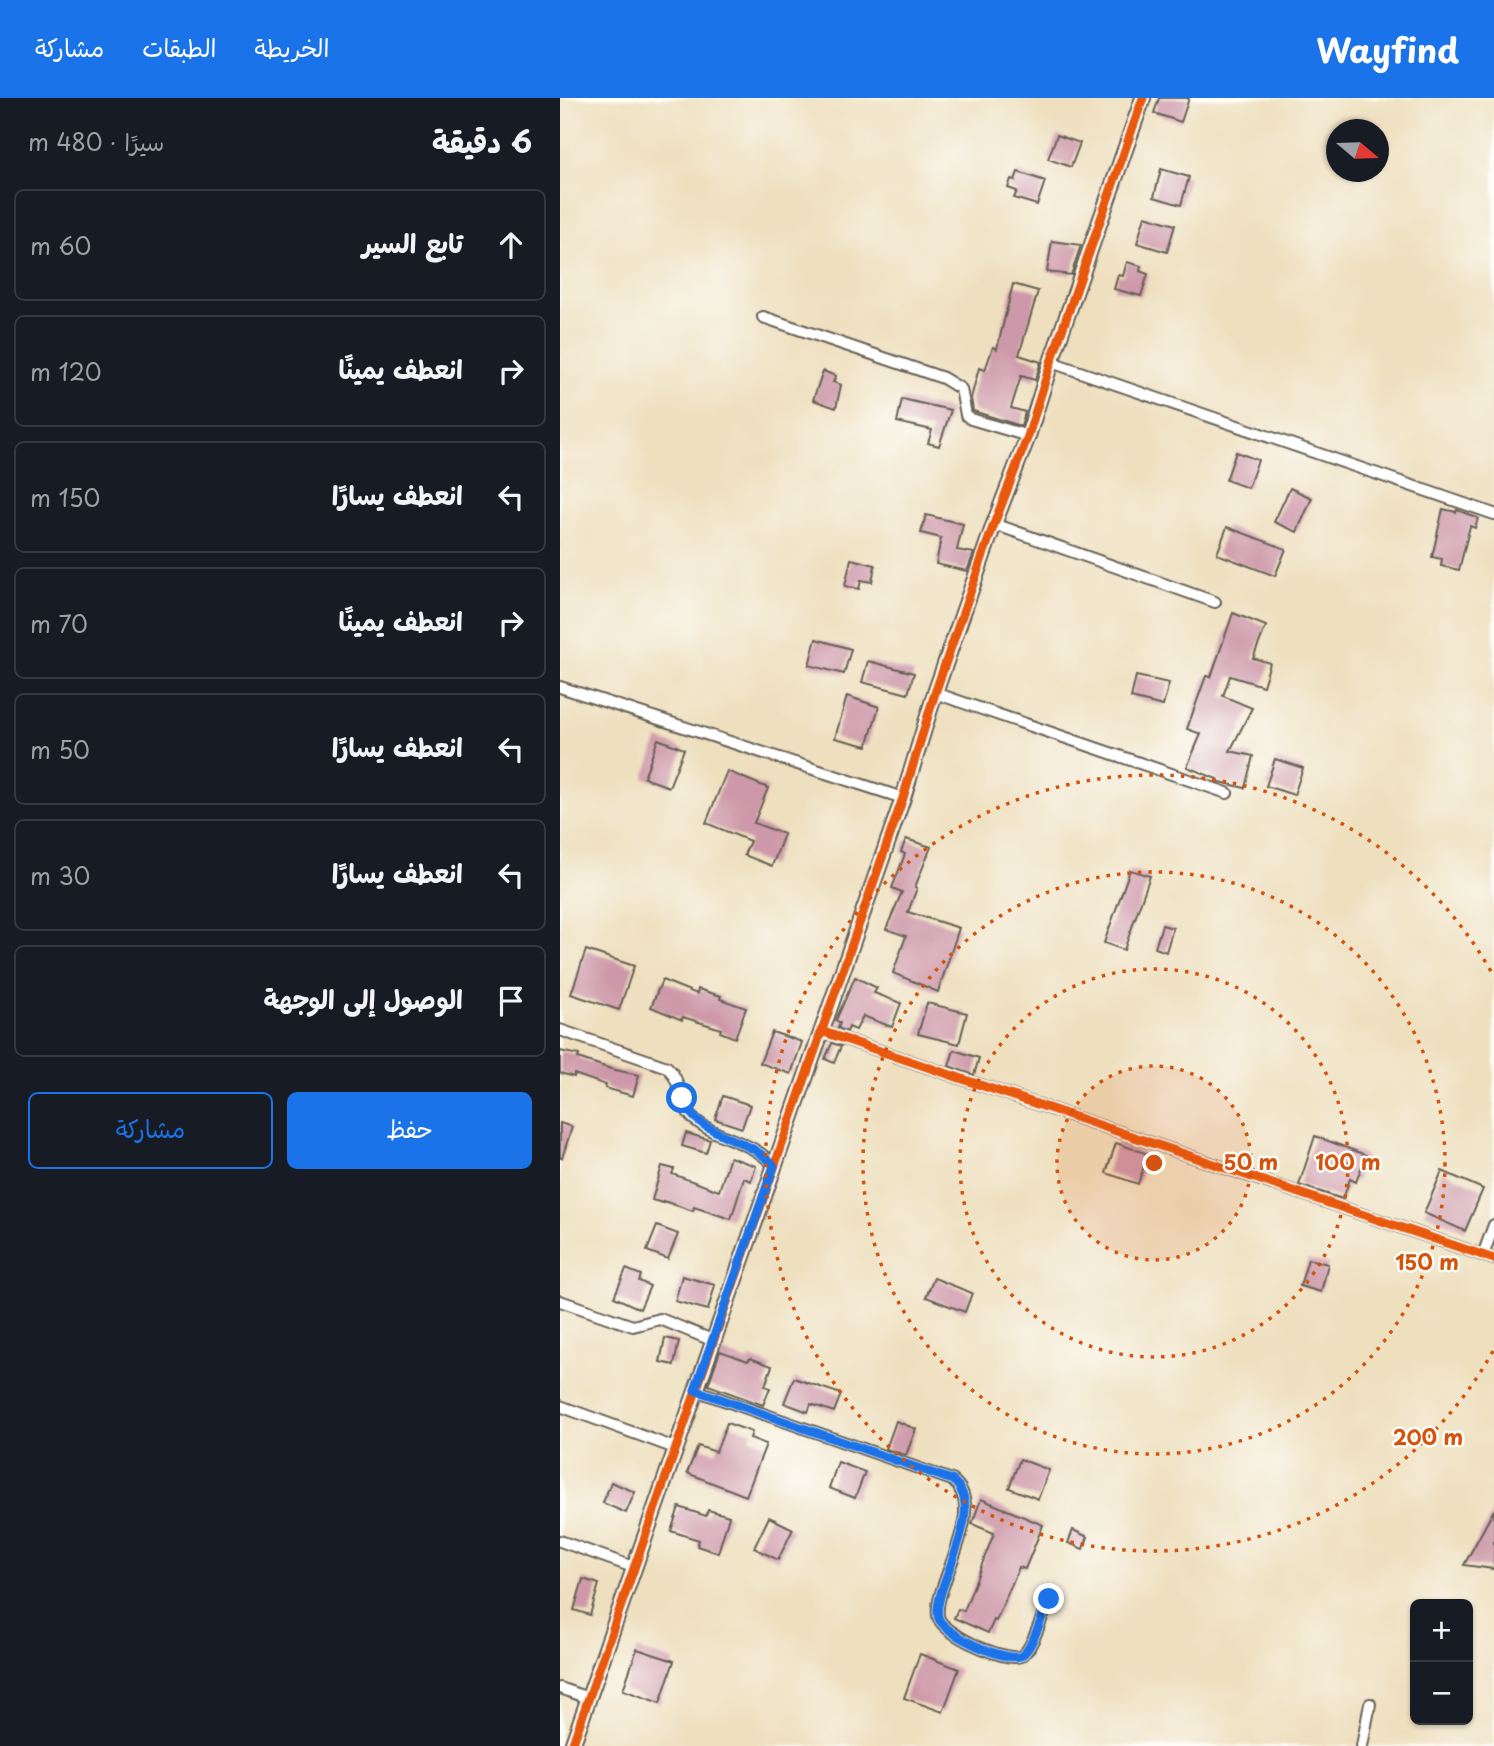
<!DOCTYPE html>
<html lang="ar">
<head>
<meta charset="utf-8">
<style>
	body { margin:0; font-family:"Playpen Sans","Playpen Sans Arabic",sans-serif; background:#20242c; color:#f1f3f6; direction:rtl }
	.controls { position:absolute; right:21px; bottom:21px; display:grid; overflow:hidden; border-radius:10px; box-shadow:0 2px 5px #0004 }
	.controls button { width:63px; height:63px; display:grid; place-items:center; padding:0; border:0; border-bottom:2px solid #363941; background:#171b24; color:#f1f3f6; font:35px sans-serif }
	.compass { position:absolute; left:766px; top:21px; width:63px; height:63px; border-radius:50%; background:#171b24; box-shadow:0 2px 5px #0004; rotate:109deg }
	.stop { position:absolute; width:21px; height:21px; margin:-16px; border:5px solid #1a73e8; border-radius:50%; background:#fff }
	.stop.end { background:#1a73e8; border-color:#fff; box-shadow:0 2px 7px #0008 }
	.list { margin:0; padding:0; list-style:none }
	h2 { display:flex; justify-content:space-between; align-items:center; height:91px; margin:0; padding:0 28px; font-size:30px }
	h2 small { font-size:23px; font-weight:400; color:#9ea1a6 }
	.list li { display:grid; grid-template-columns:46px 1fr auto; gap:21px; align-items:center; box-sizing:border-box; height:112px; margin:0 14px 14px; padding:0 14px; border:2px solid #363941; border-radius:10px }
	.list b { display:block; font-size:26px; white-space:nowrap }
	.list em { font-size:23px; font-style:normal; color:#9ea1a6 }
	.actions { display:flex; gap:14px; padding:21px 28px }
	.actions a { flex:1; padding:16px 0; border:2px solid #1a73e8; border-radius:10px; text-align:center; font-size:24px; color:#1a73e8 }
	.actions .main { background:#1a73e8; color:#fff }
	.icon { flex:none; width:38px; height:38px; fill:none; stroke:currentColor; stroke-width:2; stroke-linecap:round; stroke-linejoin:round }
	.map { position:relative; flex:none; width:934px; height:1648px; overflow:hidden; direction:ltr }
	header { display:flex; align-items:center; gap:42px; box-sizing:border-box; height:98px; padding:0 35px; background:#1a73e8; color:#fff }
	header strong { font-size:33px }
	nav { display:flex; gap:38px; margin-inline-start:auto; font-size:24px }
	main { display:flex }
	aside { flex:1; background:#171b24 }
	.map>svg:first-child { display:block }
	.building { fill:#cd98a9 }
	.lines { fill:none; stroke-linecap:round; stroke-linejoin:round }
	.minor-casing { stroke:#666055; stroke-width:14 }
	.tertiary-casing { stroke:#666055; stroke-width:18 }
	.minor { stroke:#fff; stroke-width:10 }
	.tertiary { stroke:#fff; stroke-width:14 }
	.cycleway-casing { stroke:#fdfcf7; stroke-width:13 }
	.cycleway { stroke:#e8590c; stroke-width:9 }
	.route { stroke:#1a73e8; stroke-width:9 }
	.ring { fill:none; stroke:#d4530e; stroke-width:3.5; stroke-dasharray:3.5 7 }
	.centre { fill:#d4530e; stroke:#fdfcf7; stroke-width:3.5 }
	.ring-label { font-size:21px; text-anchor:middle; font-weight:bold; fill:#d4530e; stroke:#fdfcf7; stroke-width:5; stroke-linejoin:round; paint-order:stroke }
</style>
</head>
<body>
<header>
<strong>Wayfind</strong>
<nav><a>الخريطة</a><a>الطبقات</a><a>مشاركة</a></nav>
</header>
<main>
<div class="map">
<svg width="934" height="1648" viewBox="0 0 934 1648">
	<rect width="100%" height="100%" fill="#fdfcf7"/>
	<filter id="ink" filterUnits="userSpaceOnUse"><feTurbulence type="fractalNoise" baseFrequency=".0143" numOctaves="2"/><feDisplacementMap in="SourceGraphic" scale="14" xChannelSelector="R" yChannelSelector="G"/><feConvolveMatrix kernelMatrix="1 2 1 2 8 2 1 2 1" color-interpolation-filters="sRGB"/></filter>
	<filter id="wash" filterUnits="userSpaceOnUse"><feTurbulence type="fractalNoise" baseFrequency=".00686" numOctaves="4" result="noise"/><feDisplacementMap in="SourceGraphic" scale="28" xChannelSelector="R" yChannelSelector="G"/><feGaussianBlur stdDeviation="1.57" result="paint"/><feColorMatrix in="noise" values="0 0 0 0 0 0 0 0 0 0 0 0 0 0 0 0 0 1.4 0 .05"/><feComposite in="paint" operator="in"/></filter>
	<g filter="url(#wash)">
		<rect width="100%" height="100%" fill="#eedfbe"/>
		<g id="blocks">
			<g class="building">
				<polygon points="599,0 629,0 621,24 594,15"/>
				<polygon points="497,37 520,45 511,69 488,61"/>
				<polygon points="601,71 629,79 621,107 594,99"/>
				<polygon points="458,74 485,83 477,107 454,100 457,93 448,90 451,81 455,82"/>
				<polygon points="585,118 615,127 607,154 577,145"/>
				<polygon points="492,143 521,147 511,177 487,174"/>
				<polygon points="567,164 581,168 580,173 588,176 581,198 554,191 558,177 563,178"/>
				<polygon points="453,186 478,193 459,257 481,264 475,282 461,278 451,310 465,314 461,328 413,313 411,300 419,270 425,272 433,249 437,251"/>
				<polygon points="263,273 276,278 273,284 281,287 276,310 253,302"/>
				<polygon points="342,301 391,312 379,348 368,345 372,332 337,324"/>
				<polygon points="676,354 698,362 688,390 666,382"/>
				<polygon points="730,390 752,400 737,434 714,424"/>
				<polygon points="883,411 896,414 897,412 918,420 915,430 910,428 899,472 881,468 882,461 872,459"/>
				<polygon points="366,417 403,426 397,452 414,455 407,473 376,466 381,440 361,435"/>
				<polygon points="667,429 726,451 715,478 657,456"/>
				<polygon points="291,461 315,467 312,484 301,482 299,491 285,488"/>
				<polygon points="673,515 706,528 693,560 710,565 703,588 670,578 663,598 692,610 670,653 693,658 685,690 656,683 657,681 627,669 641,636 627,631 646,578 651,579"/>
				<polygon points="256,541 291,551 284,576 249,567"/>
				<polygon points="308,563 354,575 348,596 302,584"/>
				<polygon points="576,578 609,585 603,608 571,600"/>
				<polygon points="287,598 319,609 307,648 275,640"/>
				<polygon points="98,641 124,651 109,689 84,680"/>
				<polygon points="715,661 743,670 734,697 706,688"/>
				<polygon points="167,673 208,690 194,725 224,736 212,768 184,757 190,743 146,725"/>
				<polygon points="346,741 371,749 355,789 357,790 348,814 399,830 378,894 333,875 346,838 326,831 342,794 332,790 345,756 341,754"/>
				<polygon points="570,772 590,778 564,852 544,845"/>
				<polygon points="602,827 613,830 606,854 595,850"/>
				<polygon points="26,852 74,868 59,912 11,896"/>
				<polygon points="295,879 317,890 314,895 341,905 332,929 303,918 296,932 289,929 287,934 278,930 280,925 276,922"/>
				<polygon points="102,882 137,896 138,891 161,898 160,901 186,910 175,940 160,934 161,931 123,919 122,922 91,909"/>
				<polygon points="367,905 407,915 399,946 358,936"/>
				<polygon points="212,934 242,944 231,976 200,965"/>
				<polygon points="272,945 281,948 274,965 265,961"/>
				<polygon points="394,952 419,960 414,977 389,968"/>
				<polygon points="0,953 19,957 18,960 51,971 79,977 73,998 45,990 46,987 14,976 14,979 0,975"/>
				<polygon points="163,998 190,1007 182,1030 155,1021"/>
				<polygon points="0,1025 12,1029 2,1060 0,1060"/>
				<polygon points="126,1035 150,1042 146,1055 122,1048"/>
				<polygon points="755,1038 806,1057 796,1084 790,1081 783,1101 739,1087"/>
				<polygon points="556,1045 588,1056 578,1086 546,1075"/>
				<polygon points="170,1059 196,1068 191,1083 184,1080 171,1121 134,1109 133,1113 103,1103 103,1105 92,1102 102,1068 114,1071 112,1076 159,1093"/>
				<polygon points="882,1073 923,1091 905,1133 864,1115"/>
				<polygon points="97,1128 118,1136 108,1161 87,1153"/>
				<polygon points="748,1161 768,1166 761,1194 740,1188"/>
				<polygon points="66,1171 81,1177 79,1183 90,1188 80,1211 54,1199"/>
				<polygon points="122,1178 155,1187 148,1212 115,1203"/>
				<polygon points="374,1180 412,1195 405,1214 366,1199"/>
				<polygon points="105,1240 119,1243 114,1267 100,1264"/>
				<polygon points="160,1253 188,1263 190,1260 212,1268 205,1288 210,1290 203,1307 148,1287"/>
				<polygon points="234,1280 281,1296 274,1314 251,1306 248,1314 224,1305"/>
				<polygon points="336,1323 356,1331 346,1357 326,1351"/>
				<polygon points="167,1325 192,1334 190,1340 206,1346 186,1398 127,1375 138,1348 156,1354"/>
				<polygon points="460,1361 489,1372 478,1401 449,1390"/>
				<polygon points="278,1364 305,1374 295,1400 269,1390"/>
				<polygon points="51,1384 75,1394 66,1415 43,1405"/>
				<polygon points="421,1401 483,1427 465,1471 459,1469 436,1523 434,1522 428,1535 394,1520 398,1511 404,1513 434,1435 412,1426"/>
				<polygon points="119,1409 146,1418 148,1412 169,1418 158,1455 137,1448 139,1442 111,1433"/>
				<polygon points="934,1412 934,1471 904,1467"/>
				<polygon points="209,1419 233,1431 218,1462 194,1450"/>
				<polygon points="513,1432 528,1439 523,1451 508,1445"/>
				<polygon points="23,1481 39,1486 30,1517 14,1512"/>
				<polygon points="77,1551 114,1563 100,1605 63,1592"/>
				<polygon points="360,1556 399,1571 383,1614 344,1600"/>
			</g>
		</g>
	</g>
	<g filter="url(#ink)">
		<use href="#blocks" fill-opacity="0" stroke="#666055" stroke-width="2"/>
		<g class="lines">
			<g class="minor-casing">
				<g id="minor">
					<polyline points="203,219 383,280 401,291 406,317 411,321 468,338"/>
					<polyline points="491,264 934,416"/>
					<polyline points="434,426 655,504"/>
					<polyline points="0,589 343,700"/>
					<polyline points="375,595 667,695"/>
					<path d="M0,932l107,37c16,15 11,38 27,52 24,21 59,21 80,47"/>
					<polyline points="261,933 934,1161"/>
					<polyline points="923,1157 934,1127"/>
					<polyline points="0,1203 73,1228 100,1221 152,1242"/>
					<path d="M135,1292l257,90c38,28 -19,104 -14,136 2,17 68,47 83,40 12,-6 22,-44 28,-57"/>
					<polyline points="0,1308 115,1350"/>
					<polyline points="0,1443 73,1469"/>
					<polyline points="0,1590 28,1600"/>
					<polyline points="802,1648 810,1606"/>
				</g>
			</g>
			<g class="tertiary-casing">
				<polyline id="tertiary" points="12,1648 343,700 375,595 434,426 468,338 491,264 583,0"/>
			</g>
			<use href="#minor" class="minor"/>
			<use href="#tertiary" class="tertiary"/>
			<g class="cycleway-casing">
				<g id="cycleway">
					<polyline points="261,933 934,1161"/>
					<polyline points="12,1648 343,700 375,595 434,426 468,338 491,264 583,0"/>
				</g>
			</g>
			<use href="#cycleway" class="cycleway"/>
		</g>
	</g>
	<g class="lines" filter="url(#ink)">
		<path class="route" d="M122,1000c14,40 67,37 92,68l-79,224 257,90c38,28 -19,104 -14,136 2,17 68,47 83,40 12,-6 22,-44 28,-57"/>
	</g>
	<circle cx="594" cy="1065" r="97" fill="#d4530e" fill-opacity=".12"/>
	<g class="ring">
		<circle cx="594" cy="1065" r="97"/>
		<circle cx="594" cy="1065" r="194"/>
		<circle cx="594" cy="1065" r="291"/>
		<path d="M933 1253A388 388 0 1 1 933 877"/>
	</g>
	<circle cx="594" cy="1065" r="10" class="centre"/>
	<g class="ring-label">
		<text x="691" y="1072">50 m</text>
		<text x="788" y="1072">100 m</text>
		<text x="867" y="1172">150 m</text>
		<text x="868" y="1347">200 m</text>
	</g>
</svg>
<div class="controls">
<button>+</button>
<button>−</button>
</div>
<svg class="compass" viewBox="-18 -18 36 36"><path d="M0-13l5 13h-10z" fill="#e53935"/><path d="M0 13l5-13h-10z" fill="#9ea1a6"/></svg>
<div class="stop" style="left:122px;top:1000px"></div>
<div class="stop end" style="left:489px;top:1501px"></div>
</div>
<aside>
<h2>6 دقيقة<small>سيرًا · 480 m</small></h2>
<ul class="list">
<li><svg class="icon" aria-label="ahead" viewBox="0 0 24 24"><path d="M12 20V5M6 11l6-6 6 6"/></svg><div><b>تابع السير</b></div><em>60 m</em></li>
<li><svg class="icon" aria-label="right" viewBox="0 0 24 24"><path d="M7 20v-9h11M14 6l5 5-5 5"/></svg><div><b>انعطف يمينًا</b></div><em>120 m</em></li>
<li><svg class="icon" aria-label="left" viewBox="0 0 24 24"><path d="M17 20v-9H6M10 6l-5 5 5 5"/></svg><div><b>انعطف يسارًا</b></div><em>150 m</em></li>
<li><svg class="icon" aria-label="right" viewBox="0 0 24 24"><path d="M7 20v-9h11M14 6l5 5-5 5"/></svg><div><b>انعطف يمينًا</b></div><em>70 m</em></li>
<li><svg class="icon" aria-label="left" viewBox="0 0 24 24"><path d="M17 20v-9H6M10 6l-5 5 5 5"/></svg><div><b>انعطف يسارًا</b></div><em>50 m</em></li>
<li><svg class="icon" aria-label="left" viewBox="0 0 24 24"><path d="M17 20v-9H6M10 6l-5 5 5 5"/></svg><div><b>انعطف يسارًا</b></div><em>30 m</em></li>
<li><svg class="icon" aria-label="arrive" viewBox="0 0 24 24"><path d="M6 21V4h12l-3 4 3 4H6"/></svg><div><b>الوصول إلى الوجهة</b></div></li>
</ul>
<div class="actions"><a class="main">حفظ</a><a>مشاركة</a></div>
</aside>
</main>
</body>
</html>
